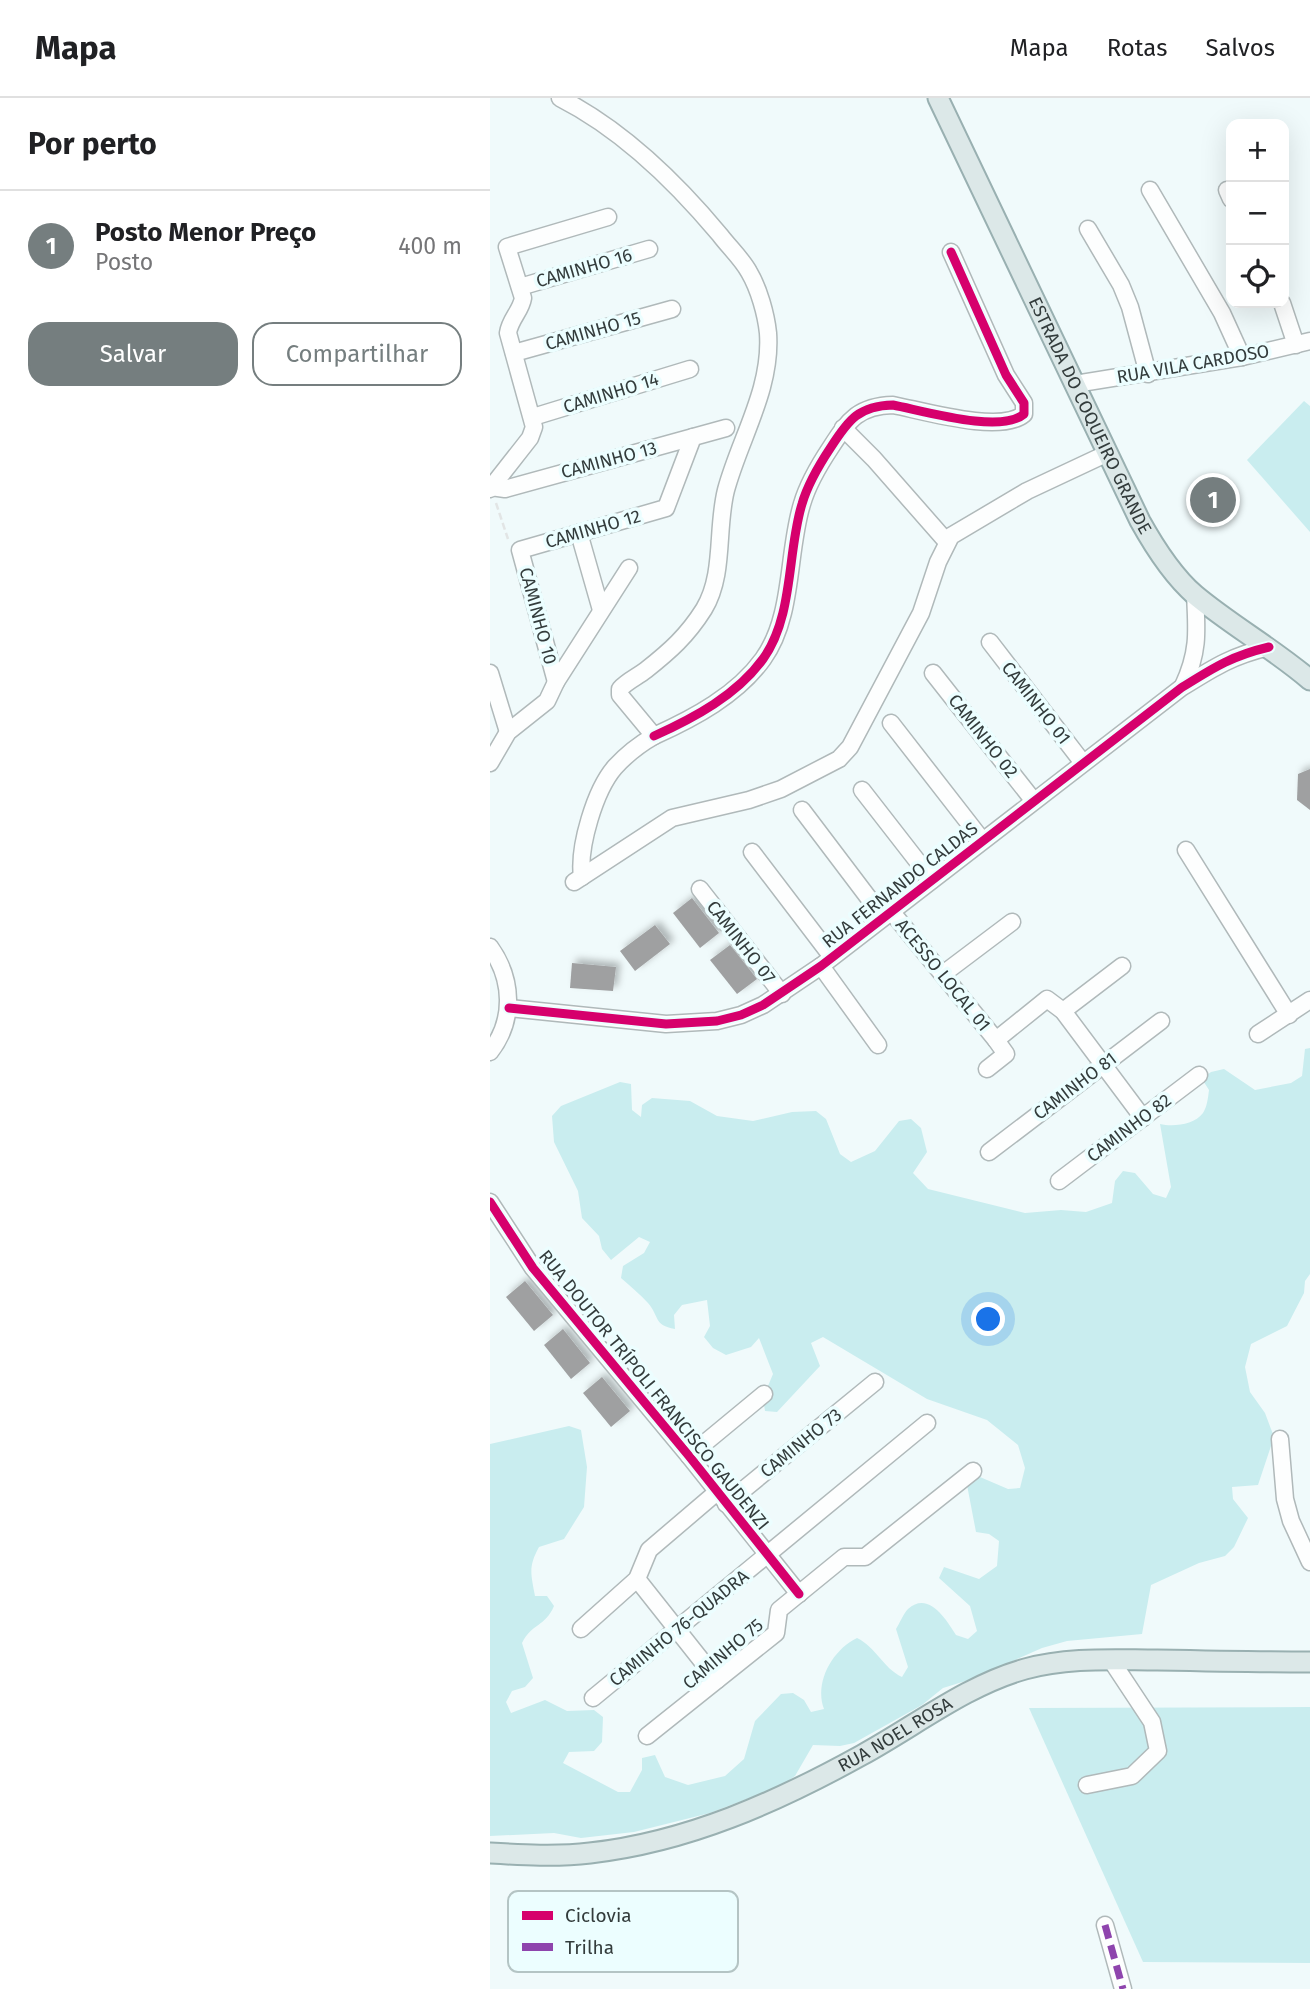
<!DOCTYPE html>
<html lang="pt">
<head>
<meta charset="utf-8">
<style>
	body { margin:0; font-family:"Fira Sans",sans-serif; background:#f2f2f2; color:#202124 }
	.controls { position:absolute; right:21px; top:21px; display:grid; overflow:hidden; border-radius:14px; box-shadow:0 7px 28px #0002 }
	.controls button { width:63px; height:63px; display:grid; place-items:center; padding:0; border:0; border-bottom:2px solid #e0e0e0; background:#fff; color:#202124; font:35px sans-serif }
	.you { position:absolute; left:499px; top:1222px; width:24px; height:24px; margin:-18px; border:5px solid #fff; border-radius:50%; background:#1a73e8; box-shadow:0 0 0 10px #1a73e833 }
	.badge { display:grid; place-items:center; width:46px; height:46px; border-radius:50%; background:#757e7f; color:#fff; font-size:23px; font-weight:700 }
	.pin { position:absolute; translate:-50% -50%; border:4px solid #fff; box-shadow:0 2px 7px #0006 }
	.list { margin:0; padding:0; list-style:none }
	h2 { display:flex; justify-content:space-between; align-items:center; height:91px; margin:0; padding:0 28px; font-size:30px }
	h2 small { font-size:23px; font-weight:400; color:#757577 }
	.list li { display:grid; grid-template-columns:46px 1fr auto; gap:21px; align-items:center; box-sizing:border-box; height:112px; padding:0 28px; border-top:2px solid #e0e0e0 }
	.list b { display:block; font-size:26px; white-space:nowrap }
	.list p { margin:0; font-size:23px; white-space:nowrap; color:#757577 }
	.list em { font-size:23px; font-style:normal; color:#757577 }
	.actions { display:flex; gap:14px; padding:21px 28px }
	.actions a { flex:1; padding:16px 0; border:2px solid #757e7f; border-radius:21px; text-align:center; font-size:24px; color:#757e7f }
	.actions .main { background:#757e7f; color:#fff }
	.icon { flex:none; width:38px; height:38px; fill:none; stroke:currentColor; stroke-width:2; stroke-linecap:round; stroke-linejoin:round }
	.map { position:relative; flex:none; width:820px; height:1891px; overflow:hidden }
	header { display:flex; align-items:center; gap:42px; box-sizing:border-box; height:98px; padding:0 35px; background:#fff; border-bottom:2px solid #e0e0e0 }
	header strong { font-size:33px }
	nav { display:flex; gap:38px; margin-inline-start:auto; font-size:24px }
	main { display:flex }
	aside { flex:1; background:#fff }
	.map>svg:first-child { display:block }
	.green { fill:#c9edef }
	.building { fill:#9fa0a1; filter:url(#shadow) }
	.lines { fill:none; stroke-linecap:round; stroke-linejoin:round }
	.minor-casing { stroke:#b0b9ba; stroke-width:19 }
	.major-casing { stroke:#99b0b1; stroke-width:23 }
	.path { stroke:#e2e5e5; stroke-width:2.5; stroke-dasharray:7 3.5; stroke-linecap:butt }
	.minor { stroke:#fdfefe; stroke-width:16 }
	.major { stroke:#dce8e8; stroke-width:19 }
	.quiet { stroke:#8e44ad; stroke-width:7; stroke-dasharray:14 7; stroke-linecap:butt }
	.cycleway-casing { stroke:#ecfeff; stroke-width:13 }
	.cycleway { stroke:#d6006c; stroke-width:9 }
	.labels { text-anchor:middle; stroke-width:7; stroke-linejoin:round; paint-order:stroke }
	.street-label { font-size:18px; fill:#333c3c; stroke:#ecfeff }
	.key { fill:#ecfeff; stroke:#b4c4c4; stroke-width:2 }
	.key-label { font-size:19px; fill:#333c3c }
</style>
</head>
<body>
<header>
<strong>Mapa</strong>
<nav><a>Mapa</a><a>Rotas</a><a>Salvos</a></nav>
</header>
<main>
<aside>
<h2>Por perto<small></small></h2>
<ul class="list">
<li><span class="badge">1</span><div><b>Posto Menor Preço</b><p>Posto</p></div><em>400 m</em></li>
</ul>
<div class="actions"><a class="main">Salvar</a><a>Compartilhar</a></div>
</aside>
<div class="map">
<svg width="820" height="1891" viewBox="0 0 820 1891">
	<defs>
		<filter id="shadow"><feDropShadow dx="4.5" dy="-4.5" stdDeviation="3.5" flood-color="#0004"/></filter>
	</defs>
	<rect width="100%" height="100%" fill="#f0fafb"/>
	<g class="green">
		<polygon points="814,303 820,308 820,434 757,362"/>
		<path d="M820,950v226l-5,7 -1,12 -17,33 -36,18 -6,23 5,25 15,21 9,24 -16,48 -26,2 1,12 15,19 -14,29 -9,9 -26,7 -48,22 -9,49 -75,7 -25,7 -70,31 -29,9 -21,17 -68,38 -14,3 -27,-1 -18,31 -14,10 -71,27 -76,19 -53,6 -27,-5 -64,3v-392l79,-18 12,4 6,37 -3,40 -20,32 -25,8c-11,20 -8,27 -4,49h12l7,10c-9,21 -22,17 -32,37l11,35 -8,9 -13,4 -6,11 5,11 34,-13 22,11 27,-1 9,7 -1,25 -8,9 -25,1 -6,11 55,29h12l12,-22v-12l13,-3 10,22 23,8 37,-9 19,-17 11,-38 26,-27 12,-1 11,7 7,12 13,-3c-10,-26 8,-59 33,-71 19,9 26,30 45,39l6,-10 -12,-38c4,-6 7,-15 12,-20 21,-19 39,12 48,26l12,4 9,-8 -7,-25 -31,-28 5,-11 35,12 18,-13 2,-25 -10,-7 -13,-2 -9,-47 6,-11 35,15 12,-1 5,-20 -7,-23 -31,-25 -60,-21 -104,-62 -12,6 9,23 -43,46 -12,-1 -2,-13 10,-24 -14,-36 -8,9 -25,8 -13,-7 -9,-11 6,-11 -3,-26 -25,5 -8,10 1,14c-22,-4 -15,-12 -27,-26 -8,-9 -18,-17 -27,-25l2,-12 21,-13 6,-11 -11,-5 -28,23 -9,-11 -3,-13 -17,-18 -4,-27 -24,-49 -2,-26 9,-10 59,-24 11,2 1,26 9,7 1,-12 10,-7 38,3 27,15 36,5 39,-9 24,-1 10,8 14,35 11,8 24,-11 24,-30 12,-2 10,9 6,24 -14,21 15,16 97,24 36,-3 25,2 26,-9 3,-22 8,-10 12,2 18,21 13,4 5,-11 -11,-63c13,3 34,1 43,-11 4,-6 5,-15 6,-23l-7,-11 9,-7 13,-3 31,21 36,-7 11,-7 3,-27z"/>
		<polygon points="820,1609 820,1865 653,1864 539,1610"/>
	</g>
	<g class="building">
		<polygon points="820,671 820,712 807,702 808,676"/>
		<polygon points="202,800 229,835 210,850 183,815"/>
		<polygon points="165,827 180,846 145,873 130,853"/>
		<polygon points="240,847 267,881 247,896 220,862"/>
		<polygon points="82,865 126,869 123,893 80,890"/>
		<polygon points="35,1183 63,1217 44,1233 16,1199"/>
		<polygon points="73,1231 100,1265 81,1281 54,1247"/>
		<polygon points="112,1279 140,1313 121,1329 93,1295"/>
	</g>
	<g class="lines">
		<g class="minor-casing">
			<g id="minor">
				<path d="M70,0c63,32 115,83 160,137 9,12 22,24 29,37 10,17 17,42 19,61 4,56 -28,105 -42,157 -10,39 -1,84 -22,119 -17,27 -34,42 -58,61 -9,7 -19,11 -26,19v6l34,41c-14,8 -28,19 -39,31 -20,23 -37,80 -33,110"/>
				<polyline points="660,92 732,215 752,259"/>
				<polyline points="737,92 741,101"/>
				<polyline points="598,131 631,187 640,209 658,276"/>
				<polyline points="30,189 159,151"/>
				<polyline points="792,205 806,247"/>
				<polyline points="24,255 182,211"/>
				<polyline points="585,286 752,259 820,243"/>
				<polyline points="43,319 200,271"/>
				<polyline points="353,330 384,361 456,443"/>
				<polyline points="1,389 15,391 236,330"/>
				<path d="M0,391l40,-51 4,-11 -26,-94c2,-14 13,-22 15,-35l-16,-51 101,-30"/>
				<polyline points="89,435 111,512"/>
				<polyline points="500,544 593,665"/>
				<polyline points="0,575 18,634"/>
				<polyline points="443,575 543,702"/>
				<polyline points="66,584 30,452 176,410 203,339"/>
				<path d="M693,588c16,-34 14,-55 12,-91"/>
				<polyline points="401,625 492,742"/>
				<path d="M164,638c40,-18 83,-41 109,-77 31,-43 24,-107 39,-155 6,-21 17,-39 29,-57 18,-28 28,-41 62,-42 31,6 108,29 131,9v-11l-18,-28 -55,-123"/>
				<polyline points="0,665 18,634 57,603 66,584 139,470"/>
				<polyline points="372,692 442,782"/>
				<polyline points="312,712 393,819"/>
				<polyline points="696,752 799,917"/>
				<polyline points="262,754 342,859"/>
				<polyline points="84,784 182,720 259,702 291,691 349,661 360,649 431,515 448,464 461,438 537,393 618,355"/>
				<polyline points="210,791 292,896"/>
				<polyline points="401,813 506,942"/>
				<path d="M0,849c23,32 25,73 0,105"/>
				<polyline points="331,868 388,947"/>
				<polyline points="453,876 522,824"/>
				<path d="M19,910l157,16 51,-3 24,-6 22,-10 58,-39 360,-278c32,-20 50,-32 88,-41"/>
				<polyline points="573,913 632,868"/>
				<polyline points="768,936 820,902"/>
				<polyline points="497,971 516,956 506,942 557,901 573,913 653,1020"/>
				<polyline points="499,1054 671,923"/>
				<polyline points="569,1083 709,977"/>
				<polyline points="0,1104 43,1170 199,1358 309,1496"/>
				<polyline points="790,1341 795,1401 801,1423 820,1464"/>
				<polyline points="199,1358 274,1296"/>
				<polyline points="236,1406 385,1284"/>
				<polyline points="147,1481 227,1582"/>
				<polyline points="91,1531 147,1481 159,1452 227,1394"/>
				<polyline points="103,1600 437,1325"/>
				<polyline points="157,1638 286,1535 289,1512 354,1459 375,1459 483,1373"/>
				<polyline points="597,1687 642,1678 668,1653 662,1624 621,1562"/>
				<polyline points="615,1827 633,1891"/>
			</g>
		</g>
		<g class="major-casing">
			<g id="major">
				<path id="s1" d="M448,0l202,423c15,27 32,54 55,74 37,31 79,54 115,85"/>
				<path id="s2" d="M0,1755c33,2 67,4 100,0 98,-11 187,-51 272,-98 53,-29 105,-70 163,-86 43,-12 88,-9 132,-9 51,1 102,2 153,2"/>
			</g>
		</g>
		<polyline class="path" points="6,405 18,441"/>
		<use href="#minor" class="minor"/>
		<use href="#major" class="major"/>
		<polyline class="quiet" points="615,1827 633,1891"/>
		<g class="cycleway-casing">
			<g id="cycleway">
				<path d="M164,638c40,-18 83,-41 109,-77 31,-43 24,-107 39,-155 6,-21 17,-39 29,-57 18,-28 28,-41 62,-42 31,6 108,29 131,9v-11l-18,-28 -55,-123"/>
				<path d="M19,910l157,16 51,-3 24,-6 22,-10 58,-39 360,-278c32,-20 50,-32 88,-41"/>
				<polyline points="0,1104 43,1170 199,1358 309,1496"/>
			</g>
		</g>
		<use href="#cycleway" class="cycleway"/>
	</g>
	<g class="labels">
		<g class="street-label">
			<text transform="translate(94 170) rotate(-16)" y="6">CAMINHO 16</text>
			<text transform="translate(103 233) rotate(-16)" y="6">CAMINHO 15</text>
			<text transform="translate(703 266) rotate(-10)" y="6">RUA VILA CARDOSO</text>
			<text transform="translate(121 295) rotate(-17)" y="6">CAMINHO 14</text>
			<text dy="6" stroke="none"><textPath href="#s1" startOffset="352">ESTRADA DO COQUEIRO GRANDE</textPath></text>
			<text transform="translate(119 362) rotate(-15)" y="6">CAMINHO 13</text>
			<text transform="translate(103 431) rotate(-16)" y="6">CAMINHO 12</text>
			<text transform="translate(48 518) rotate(75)" y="6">CAMINHO 10</text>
			<text transform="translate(546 605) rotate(52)" y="6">CAMINHO 01</text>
			<text transform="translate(493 638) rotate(52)" y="6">CAMINHO 02</text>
			<text transform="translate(410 787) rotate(-38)" y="6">RUA FERNANDO CALDAS</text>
			<text transform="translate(251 844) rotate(52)" y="6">CAMINHO 07</text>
			<text transform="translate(453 877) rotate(51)" y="6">ACESSO LOCAL 01</text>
			<text transform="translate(585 988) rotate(-37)" y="6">CAMINHO 81</text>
			<text transform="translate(639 1030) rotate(-37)" y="6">CAMINHO 82</text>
			<text transform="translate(164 1292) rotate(51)" y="6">RUA DOUTOR TRÍPOLI FRANCISCO GAUDENZI</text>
			<text transform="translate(311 1345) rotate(-39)" y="6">CAMINHO 73</text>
			<text transform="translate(189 1530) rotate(-39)" y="6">CAMINHO 76-QUADRA</text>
			<text transform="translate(233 1556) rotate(-40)" y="6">CAMINHO 75</text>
			<text dy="6" stroke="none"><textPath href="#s2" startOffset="430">RUA NOEL ROSA</textPath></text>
		</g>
	</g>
	<rect x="18" y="1793" width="230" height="81" rx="10" class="key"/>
	<rect x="32" y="1813" width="31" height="9" fill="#d6006c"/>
	<rect x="32" y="1845" width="31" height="8" fill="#8e44ad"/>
	<g class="key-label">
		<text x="75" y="1824">Ciclovia</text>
		<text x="75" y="1856">Trilha</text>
	</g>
</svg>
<div class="controls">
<button>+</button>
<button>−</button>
<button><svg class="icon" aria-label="locate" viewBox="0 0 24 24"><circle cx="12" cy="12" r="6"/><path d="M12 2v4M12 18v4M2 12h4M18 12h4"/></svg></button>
</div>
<div class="you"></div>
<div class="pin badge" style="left:723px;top:402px">1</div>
</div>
</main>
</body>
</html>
